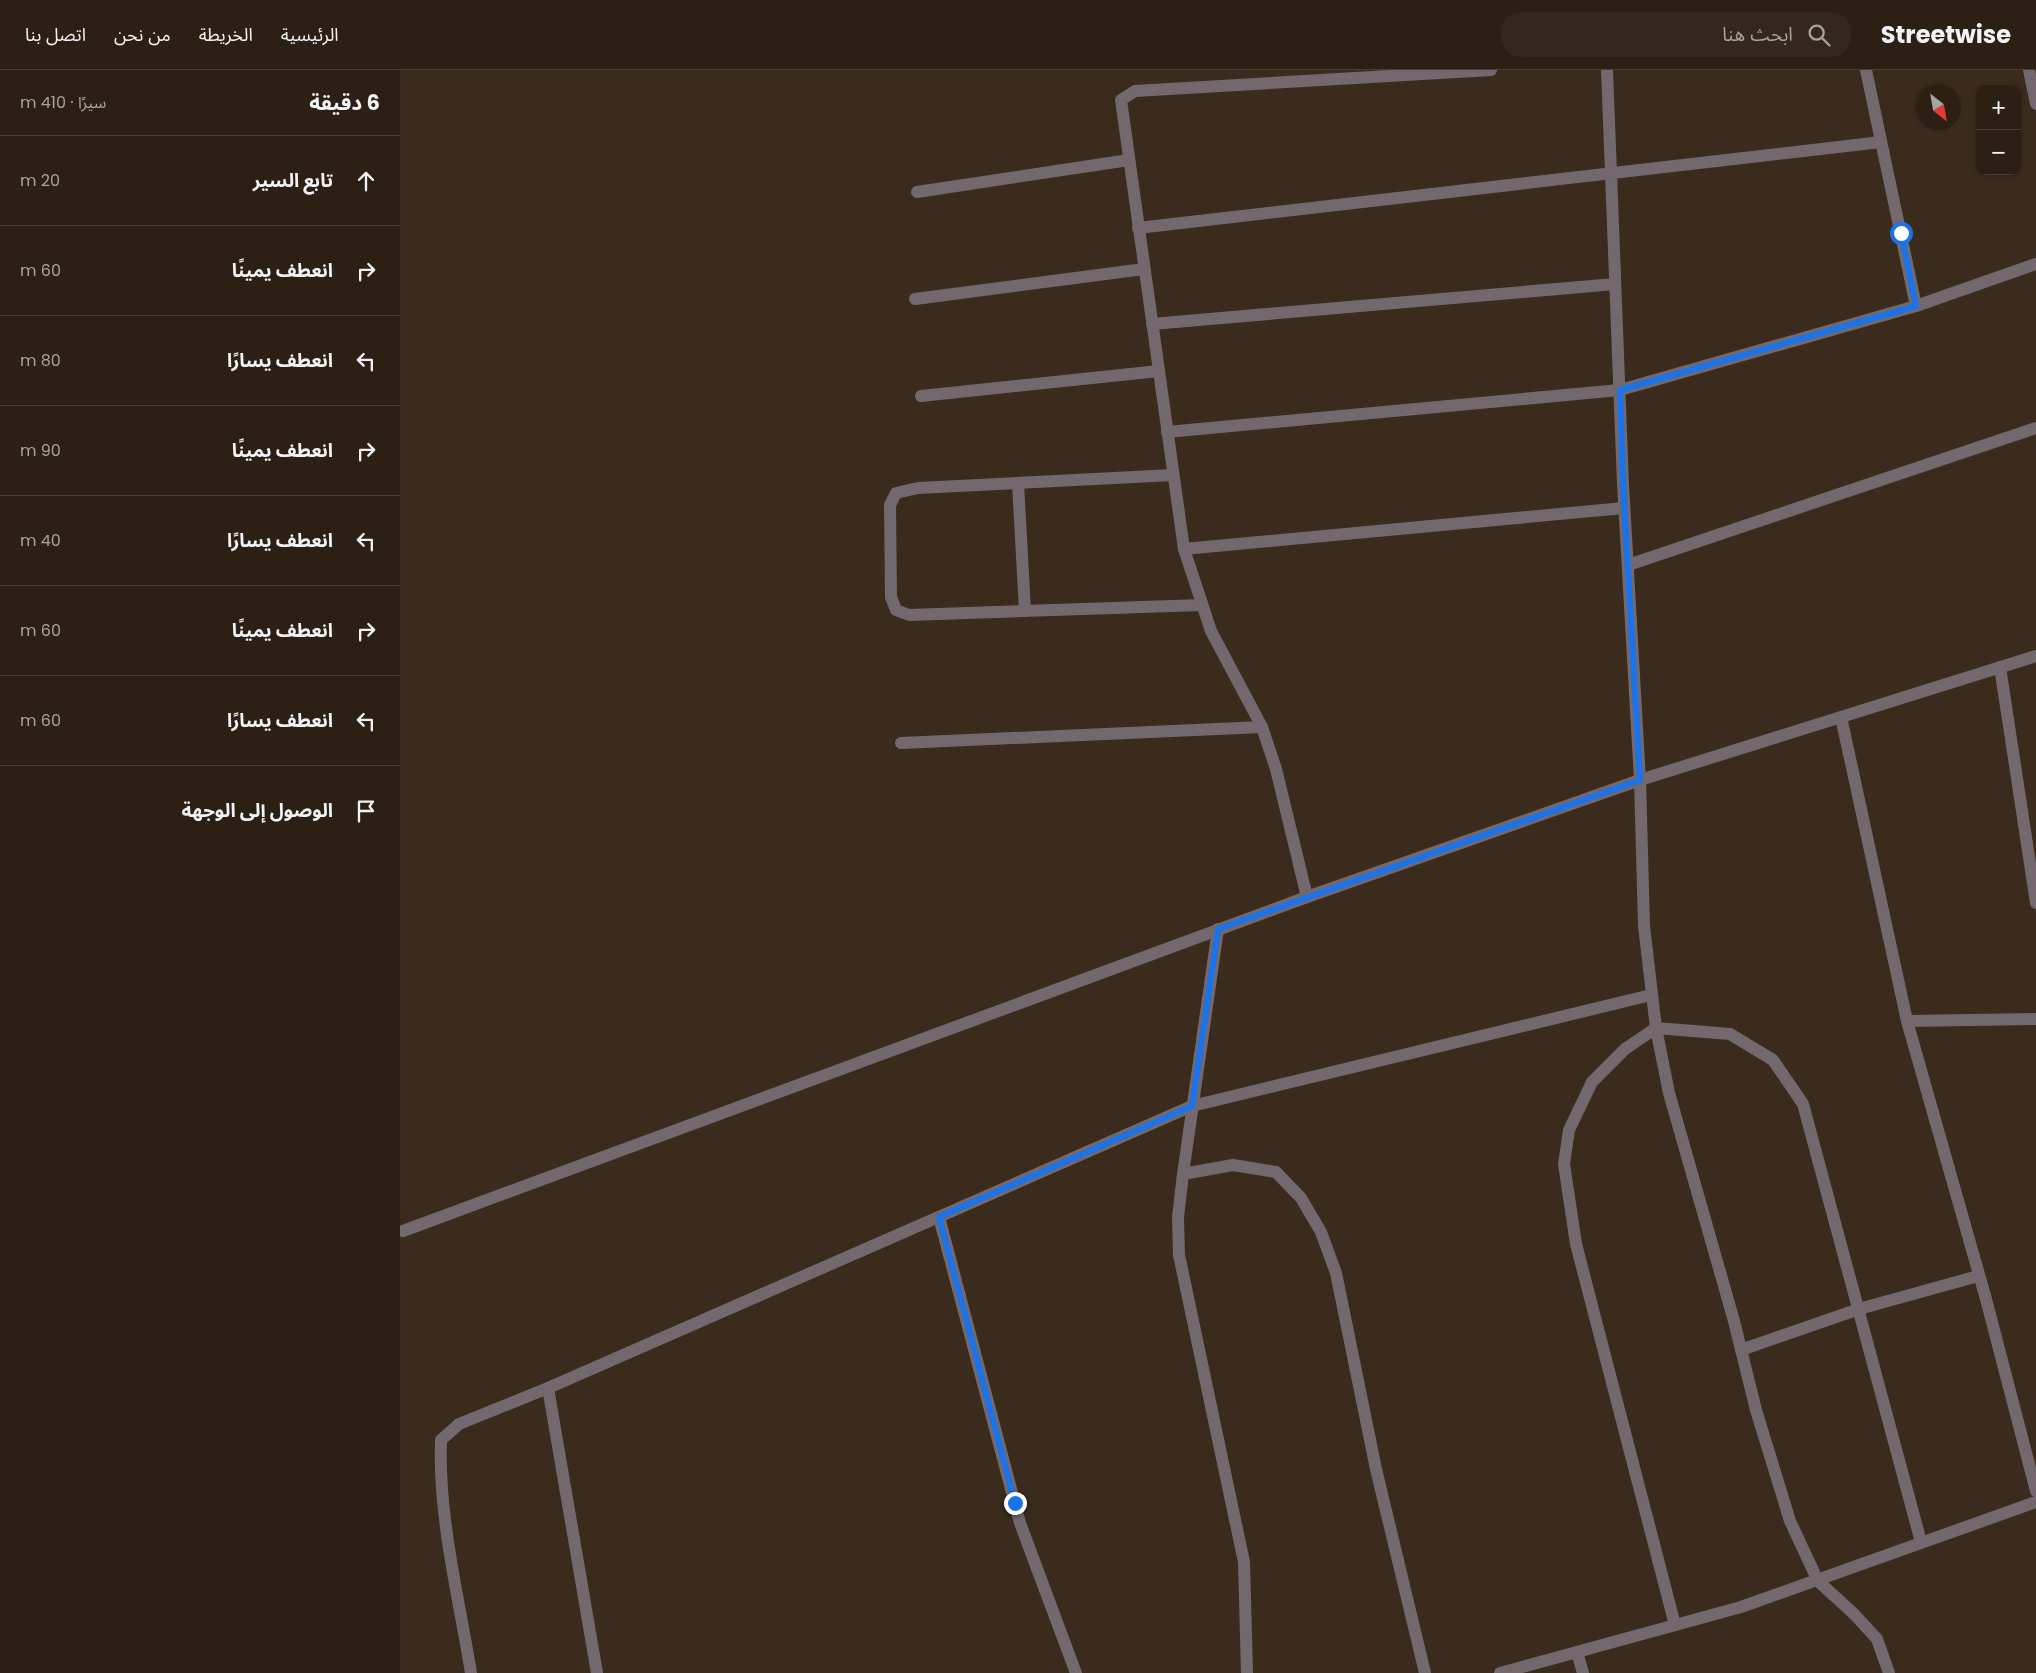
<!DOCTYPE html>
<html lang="ar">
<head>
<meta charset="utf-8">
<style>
	body { margin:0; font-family:Poppins,"Noto Sans Arabic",sans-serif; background:#34281e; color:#f1f3f6; direction:rtl }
	.controls { position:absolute; right:15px; top:15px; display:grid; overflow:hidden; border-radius:10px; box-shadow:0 1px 4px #0004 }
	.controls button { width:45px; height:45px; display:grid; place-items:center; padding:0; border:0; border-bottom:1px solid #483e34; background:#2c2015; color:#f1f3f6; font:25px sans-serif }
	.compass { position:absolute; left:1516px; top:15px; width:45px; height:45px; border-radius:50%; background:#2c2015; box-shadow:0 1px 4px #0004; rotate:149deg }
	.stop { position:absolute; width:15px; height:15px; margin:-11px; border:4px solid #1a73e8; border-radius:50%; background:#fff }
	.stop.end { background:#1a73e8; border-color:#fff; box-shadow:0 1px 5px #0008 }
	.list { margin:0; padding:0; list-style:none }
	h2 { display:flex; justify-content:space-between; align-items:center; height:65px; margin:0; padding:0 20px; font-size:21px }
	h2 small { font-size:16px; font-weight:400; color:#a6a3a0 }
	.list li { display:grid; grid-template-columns:32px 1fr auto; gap:15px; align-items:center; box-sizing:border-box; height:90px; padding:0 20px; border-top:1px solid #483e34 }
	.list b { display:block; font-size:19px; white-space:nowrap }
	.list em { font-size:16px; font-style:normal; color:#a6a3a0 }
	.icon { flex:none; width:28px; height:28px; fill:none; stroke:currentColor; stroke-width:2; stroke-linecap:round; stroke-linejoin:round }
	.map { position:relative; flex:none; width:1636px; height:1603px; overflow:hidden; direction:ltr }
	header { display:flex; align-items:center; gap:30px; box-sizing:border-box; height:70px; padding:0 25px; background:#2c2015; border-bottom:1px solid #483e34 }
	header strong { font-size:24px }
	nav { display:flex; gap:28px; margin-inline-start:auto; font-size:18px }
	.search { width:350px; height:45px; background:#34281e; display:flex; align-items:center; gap:12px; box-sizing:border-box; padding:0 18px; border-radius:20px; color:#a6a3a0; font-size:19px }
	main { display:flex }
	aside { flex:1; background:#2c2015 }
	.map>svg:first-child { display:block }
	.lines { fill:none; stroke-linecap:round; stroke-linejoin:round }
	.minor { stroke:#73686e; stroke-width:12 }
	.route { stroke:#1a73e8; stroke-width:6 }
</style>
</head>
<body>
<header>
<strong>Streetwise</strong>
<div class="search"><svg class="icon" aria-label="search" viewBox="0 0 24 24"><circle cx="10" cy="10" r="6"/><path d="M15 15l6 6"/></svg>ابحث هنا</div>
<nav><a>الرئيسية</a><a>الخريطة</a><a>من نحن</a><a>اتصل بنا</a></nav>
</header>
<main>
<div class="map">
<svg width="1636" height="1603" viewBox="0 0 1636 1603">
	<rect width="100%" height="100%" fill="#3b2b1c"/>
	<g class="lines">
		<g class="minor">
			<polyline points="1207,0 1223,414 1240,710 1244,856 1256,958 1269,1023 1334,1251 1356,1340 1390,1451 1418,1511 1454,1544 1477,1569 1489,1603"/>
			<polyline points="1466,0 1516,236"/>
			<polyline points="1629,0 1636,34"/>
			<polyline points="517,122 729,90"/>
			<polyline points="738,158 1481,72"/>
			<polyline points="515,229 744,199"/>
			<polyline points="752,254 1215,214"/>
			<polyline points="521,326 759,301"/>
			<polyline points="767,362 1220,320 1516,236 1636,194"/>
			<polyline points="773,405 518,418 496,423 490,435 491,527 496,540 509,545 802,535"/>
			<polyline points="618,413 625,541"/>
			<polyline points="784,479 1224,438"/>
			<polyline points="1228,495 1636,358"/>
			<polyline points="1600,597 1636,833"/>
			<polyline points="1441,647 1507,951 1586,1229 1636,1421"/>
			<polyline points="501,673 862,657"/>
			<polyline points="907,827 876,699 862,657 811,561 784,479 721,30 735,21 1091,0"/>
			<polyline points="818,859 783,1104 778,1147 779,1185 844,1492 847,1603"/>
			<polyline points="1507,951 1636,949"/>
			<polyline points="783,1104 833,1095 876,1102 901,1128 921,1162 936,1203 976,1399 1025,1603"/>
			<polyline points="539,1147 620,1453 676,1603"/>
			<polyline points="3,1161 907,827 1240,710 1636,586"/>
			<polyline points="1341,1280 1459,1239 1578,1206"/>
			<polyline points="148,1318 197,1603"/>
			<polyline points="1275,1555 1176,1174 1164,1094 1169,1060 1192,1012 1225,979 1256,958 1330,964 1373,990 1403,1034 1521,1472"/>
			<polyline points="1177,1582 1183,1603"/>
			<path d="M71,1603c-12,-75 -33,-156 -30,-233l18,-16 89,-36 644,-282 459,-111"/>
			<polyline points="1100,1603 1341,1537 1636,1432"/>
		</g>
	</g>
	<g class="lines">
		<polyline class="route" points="615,1433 539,1147 792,1036 818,859 1240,710 1223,414 1220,320 1516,236 1501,163"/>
	</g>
</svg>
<div class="controls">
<button>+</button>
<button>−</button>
</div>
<svg class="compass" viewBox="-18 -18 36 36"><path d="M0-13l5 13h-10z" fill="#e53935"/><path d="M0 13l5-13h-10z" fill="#a6a3a0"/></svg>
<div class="stop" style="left:1501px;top:163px"></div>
<div class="stop end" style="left:615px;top:1433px"></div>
</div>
<aside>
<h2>6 دقيقة<small>سيرًا · 410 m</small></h2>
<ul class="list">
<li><svg class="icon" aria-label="ahead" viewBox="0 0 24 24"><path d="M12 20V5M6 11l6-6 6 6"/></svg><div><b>تابع السير</b></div><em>20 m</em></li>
<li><svg class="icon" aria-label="right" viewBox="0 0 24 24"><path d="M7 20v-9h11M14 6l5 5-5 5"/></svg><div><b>انعطف يمينًا</b></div><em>60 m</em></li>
<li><svg class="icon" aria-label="left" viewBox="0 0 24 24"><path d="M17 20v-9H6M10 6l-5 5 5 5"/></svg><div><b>انعطف يسارًا</b></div><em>80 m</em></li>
<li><svg class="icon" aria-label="right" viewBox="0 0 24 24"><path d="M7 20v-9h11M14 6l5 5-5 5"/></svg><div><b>انعطف يمينًا</b></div><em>90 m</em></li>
<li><svg class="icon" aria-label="left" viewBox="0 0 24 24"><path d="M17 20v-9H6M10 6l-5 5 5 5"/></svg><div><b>انعطف يسارًا</b></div><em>40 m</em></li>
<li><svg class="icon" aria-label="right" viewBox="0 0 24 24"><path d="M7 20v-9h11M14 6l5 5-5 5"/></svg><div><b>انعطف يمينًا</b></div><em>60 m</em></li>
<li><svg class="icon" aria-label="left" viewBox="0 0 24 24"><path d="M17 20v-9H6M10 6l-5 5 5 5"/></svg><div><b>انعطف يسارًا</b></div><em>60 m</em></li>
<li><svg class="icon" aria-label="arrive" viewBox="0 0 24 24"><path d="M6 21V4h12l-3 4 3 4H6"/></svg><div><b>الوصول إلى الوجهة</b></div></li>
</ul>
</aside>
</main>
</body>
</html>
